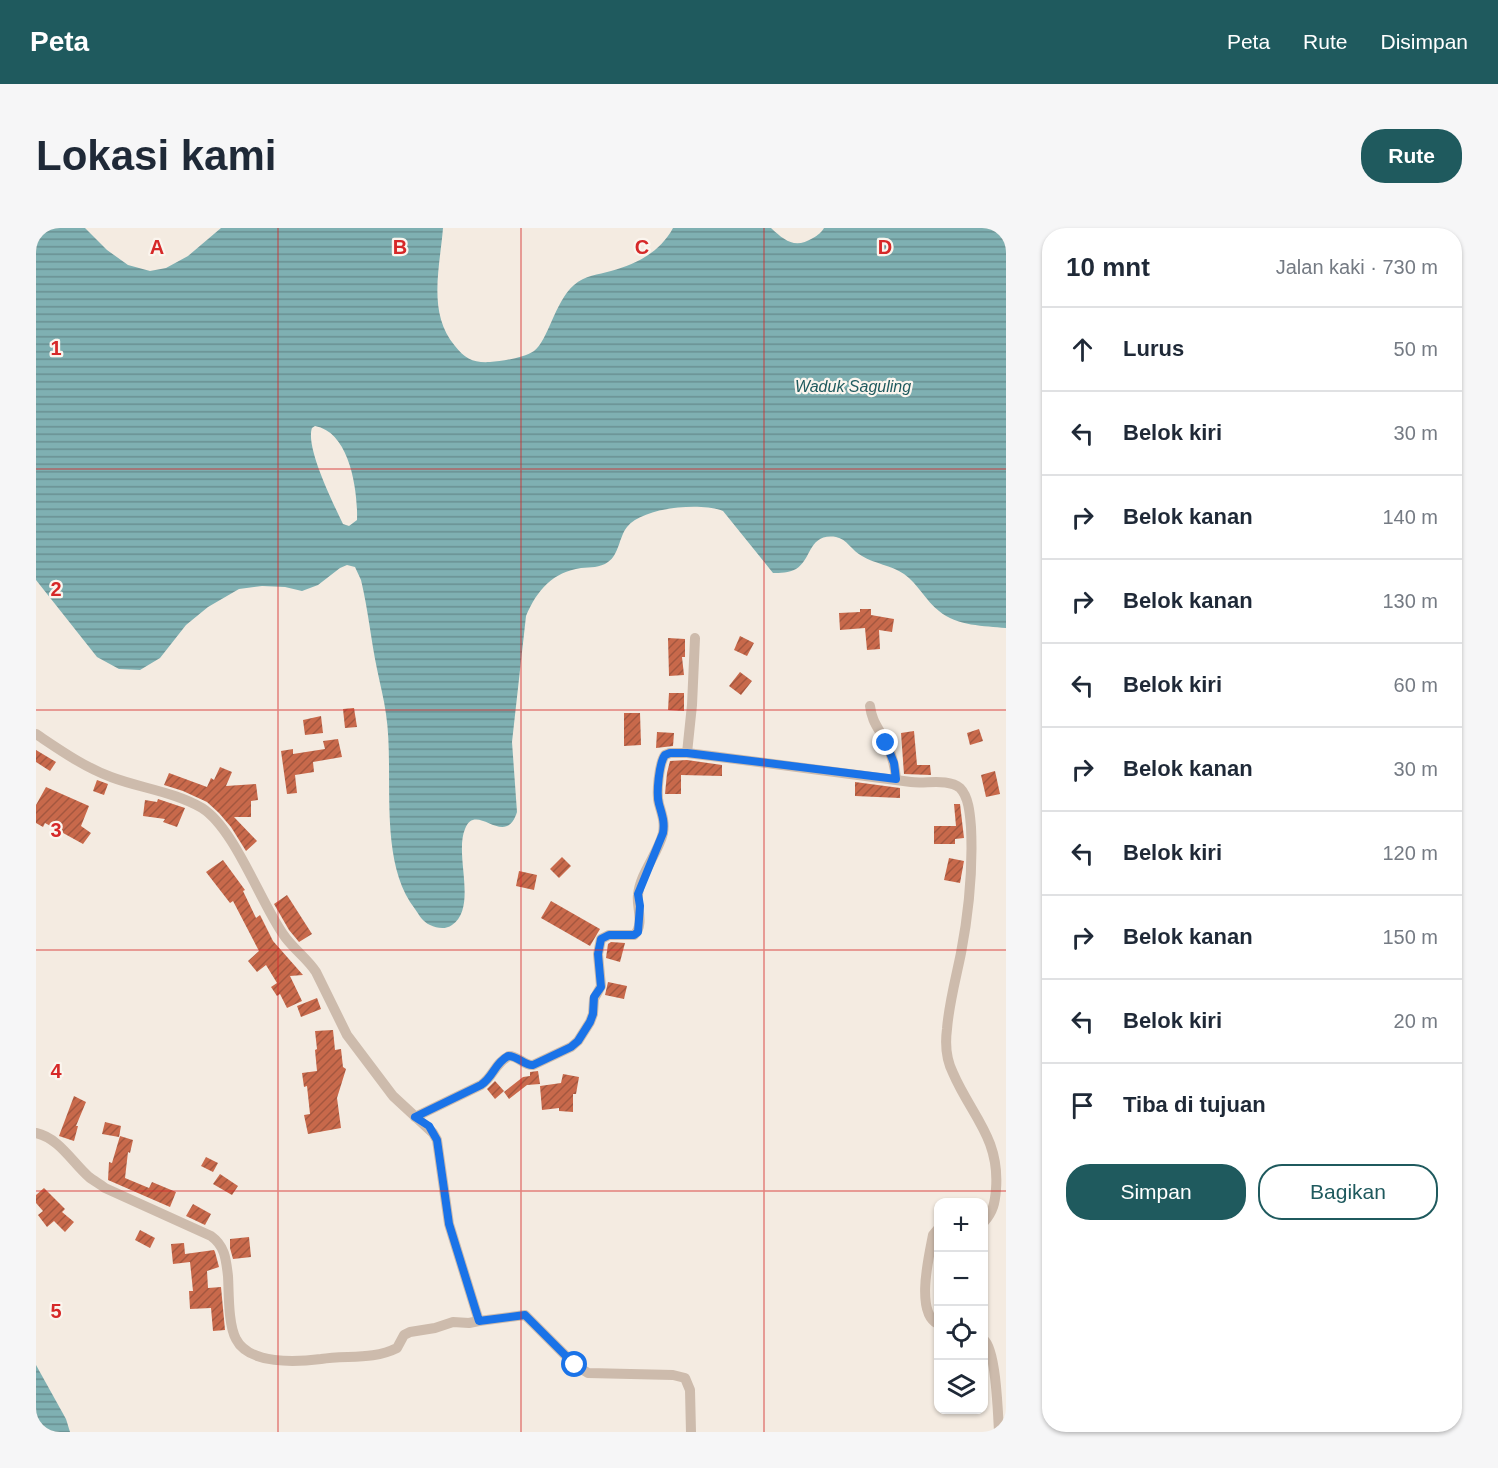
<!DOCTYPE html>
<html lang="id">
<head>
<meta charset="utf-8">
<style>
	body { margin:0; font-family:Arial,sans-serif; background:#f6f6f7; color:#1f2937 }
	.controls { position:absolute; right:18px; bottom:18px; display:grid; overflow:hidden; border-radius:12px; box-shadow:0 2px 4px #0004 }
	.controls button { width:54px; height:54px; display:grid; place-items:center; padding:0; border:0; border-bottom:2px solid #e0e1e3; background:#fff; color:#1f2937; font:30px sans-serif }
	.stop { position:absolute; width:18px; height:18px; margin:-14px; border:4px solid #1a73e8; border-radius:50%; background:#fff }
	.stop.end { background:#1a73e8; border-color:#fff; box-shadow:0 2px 6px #0008 }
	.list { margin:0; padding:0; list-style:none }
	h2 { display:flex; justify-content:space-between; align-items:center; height:78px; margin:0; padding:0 24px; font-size:26px }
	h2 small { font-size:20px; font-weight:400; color:#747a83 }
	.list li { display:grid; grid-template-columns:39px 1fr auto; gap:18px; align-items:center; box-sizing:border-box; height:84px; padding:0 24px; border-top:2px solid #e0e1e3 }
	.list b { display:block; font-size:22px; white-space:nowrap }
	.list em { font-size:20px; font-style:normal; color:#747a83 }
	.actions { display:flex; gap:12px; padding:18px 24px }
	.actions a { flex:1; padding:14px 0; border:2px solid #1f5a5e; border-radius:24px; text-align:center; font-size:21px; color:#1f5a5e }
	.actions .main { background:#1f5a5e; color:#fff }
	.icon { flex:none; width:33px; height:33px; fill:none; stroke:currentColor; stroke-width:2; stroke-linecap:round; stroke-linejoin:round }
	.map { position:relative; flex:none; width:970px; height:1204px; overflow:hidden; border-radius:24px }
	header { display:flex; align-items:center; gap:36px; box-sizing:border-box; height:84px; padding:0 30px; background:#1f5a5e; color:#fff }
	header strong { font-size:28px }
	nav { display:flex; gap:33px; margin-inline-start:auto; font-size:21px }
	.intro { display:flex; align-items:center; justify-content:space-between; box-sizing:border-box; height:144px; padding:0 36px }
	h1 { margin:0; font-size:42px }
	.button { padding:15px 27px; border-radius:24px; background:#1f5a5e; color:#fff; font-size:21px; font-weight:700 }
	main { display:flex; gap:36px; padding:0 36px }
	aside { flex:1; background:#fff; border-radius:24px; box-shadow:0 2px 4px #0004 }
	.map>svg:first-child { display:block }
	.water { fill:url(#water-rules); fill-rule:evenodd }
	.building { fill:url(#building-hatch) }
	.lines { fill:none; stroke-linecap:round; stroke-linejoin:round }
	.street { stroke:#cdbbac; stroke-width:10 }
	.route { stroke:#1a73e8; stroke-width:8 }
	.grid { fill:none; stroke:#d62828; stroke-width:1.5; stroke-opacity:0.55 }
	.labels { text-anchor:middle; stroke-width:4.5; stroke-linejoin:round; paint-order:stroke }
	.water-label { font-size:16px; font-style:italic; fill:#1f5a5e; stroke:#fbf5ee }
	.grid-label { font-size:20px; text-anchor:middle; font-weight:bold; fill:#d62828; stroke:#fbf5ee; stroke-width:4.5; stroke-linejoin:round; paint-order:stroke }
</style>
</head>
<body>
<header>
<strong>Peta</strong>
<nav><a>Peta</a><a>Rute</a><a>Disimpan</a></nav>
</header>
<div class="intro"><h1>Lokasi kami</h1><a class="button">Rute</a></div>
<main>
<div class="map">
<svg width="970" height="1204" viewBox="0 0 970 1204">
	<defs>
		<pattern id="water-rules" width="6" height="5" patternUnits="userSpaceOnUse" patternTransform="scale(1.5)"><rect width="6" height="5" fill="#7fb0b2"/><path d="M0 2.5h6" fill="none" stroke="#699091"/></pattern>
		<pattern id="building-hatch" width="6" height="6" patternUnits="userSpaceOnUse" patternTransform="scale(1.5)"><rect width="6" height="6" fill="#c8694b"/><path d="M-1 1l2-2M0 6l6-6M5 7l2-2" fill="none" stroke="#a4573f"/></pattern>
	</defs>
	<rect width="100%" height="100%" fill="#f4ebe1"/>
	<g class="water">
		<path d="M0,0h49l22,22 21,15 22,6 16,-3 22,-12 33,-28h222c-3,39 -16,85 12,118 10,13 19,17 35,16 13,-1 33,-4 44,-11 14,-10 21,-50 40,-66 11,-10 24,-10 37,-14 26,-7 49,-19 62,-43h98c14,13 24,21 42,10 5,-3 8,-5 11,-10h182v400c-22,-2 -49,-2 -67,-17 -13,-10 -21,-27 -35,-37 -13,-9 -29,-10 -42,-18 -10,-5 -15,-17 -26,-19 -28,-4 -24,23 -40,32 -7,4 -16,4 -23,4l-50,-62c-22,-9 -80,-4 -96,16 -8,10 -8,28 -19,35 -8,6 -18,5 -27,6 -28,4 -44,22 -55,48l-14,126 5,70c-12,38 -41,-12 -52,17 -11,26 13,78 -13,96 -7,5 -15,3 -22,0 -7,-3 -11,-10 -15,-16 -38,-49 -20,-136 -29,-195 -2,-15 -6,-30 -9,-45 -6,-29 -9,-60 -16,-89l-6,-13 -8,-2 -7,3 -22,17 -16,6 -17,-4 -23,-1 -23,3 -31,18 -22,18 -26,33 -20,12 -21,-1 -22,-12 -61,-77zM279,198c35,6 43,65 42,94l-8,6 -6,-2c-9,-19 -38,-77 -31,-96z"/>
		<polygon points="0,1137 30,1191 34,1204 0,1204"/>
	</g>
	<g class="building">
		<polygon points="824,381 835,381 835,387 858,391 856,404 843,402 844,421 831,422 829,400 804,402 803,385 824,384"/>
		<polygon points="704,408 718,415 711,428 698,422"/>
		<polygon points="632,410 649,411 649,429 646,429 648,447 633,448"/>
		<polygon points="704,444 716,453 705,467 693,458"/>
		<polygon points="633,465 648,465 648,483 632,482"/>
		<polygon points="318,480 321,499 309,500 307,481"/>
		<polygon points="588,485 604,485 605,517 588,518"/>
		<polygon points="285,488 287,505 269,507 267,492"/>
		<polygon points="943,501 947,513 934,517 931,505"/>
		<polygon points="878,503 881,537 894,537 895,547 868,546 865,505"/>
		<polygon points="621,504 638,505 637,518 620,520"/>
		<polygon points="302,511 306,529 277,534 278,544 259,547 261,565 251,566 245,523 257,521 257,526 289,521 287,513"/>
		<polygon points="0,522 20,534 14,543 0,534"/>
		<polygon points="651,532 686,537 686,548 645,547 645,566 629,566 631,545 634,533"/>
		<polygon points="184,539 196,544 190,558 220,556 222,572 215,573 215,589 198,589 221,613 210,623 195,599 183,585 171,574 147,563 128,557 133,545 171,559 175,550 178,552"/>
		<polygon points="959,543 964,566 950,569 945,547"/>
		<polygon points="61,552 72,556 68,567 57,563"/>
		<polygon points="819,554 864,560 864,570 819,568"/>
		<polygon points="10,559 53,578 45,598 55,605 47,616 9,595 7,599 0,595 0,577"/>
		<polygon points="122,571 149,580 141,599 127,594 129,591 107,588 109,572 121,574"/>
		<polygon points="918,576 924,576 928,610 919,611 919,616 898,616 898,598 920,598"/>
		<polygon points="526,629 535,638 523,650 514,641"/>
		<polygon points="913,630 928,633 924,655 908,652"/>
		<polygon points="187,632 209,662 207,663 220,690 224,687 237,713 267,747 254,748 266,773 251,780 244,766 241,768 235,759 241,755 230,737 221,744 212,733 223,723 197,673 194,675 170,644"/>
		<polygon points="483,643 501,647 498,662 480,658"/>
		<polygon points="251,667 276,706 263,714 253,702 238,676"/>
		<polygon points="515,673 564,701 554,718 505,690"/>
		<polygon points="575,714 589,715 584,734 570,730 572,716"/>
		<polygon points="572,754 591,758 588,771 569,767"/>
		<polygon points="281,770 285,781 265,789 261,778"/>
		<polygon points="297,802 299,822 305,821 307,839 310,841 301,870 305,900 272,906 268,887 274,886 271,858 268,859 266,845 281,843 279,822 281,821 279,803"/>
		<polygon points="502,843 504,856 491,857 473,871 468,864 487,849 494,848 494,844"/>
		<polygon points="527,846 543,849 540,866 537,866 537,884 523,883 523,880 506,882 504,858 525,855"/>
		<polygon points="459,853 468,863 459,871 451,861"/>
		<polygon points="38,868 50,874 40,898 42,898 38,913 23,908"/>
		<polygon points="69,894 85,898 83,909 66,906"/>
		<polygon points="84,908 97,912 94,925 92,924 89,950 113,960 116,954 140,964 134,979 72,952 73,934 76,935"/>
		<polygon points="170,929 182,935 177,944 165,938"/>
		<polygon points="184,946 202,958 196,967 177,956"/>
		<polygon points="8,960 29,981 26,984 38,994 29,1004 18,993 11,999 2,987 7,983 0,975 0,967"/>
		<polygon points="157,976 175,986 169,997 150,988"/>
		<polygon points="104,1002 119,1010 114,1020 99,1012"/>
		<polygon points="213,1009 215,1029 197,1031 194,1020 194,1011"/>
		<polygon points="148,1015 149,1026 178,1022 179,1024 183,1039 171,1043 172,1060 185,1059 189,1102 177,1103 175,1080 154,1081 153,1063 157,1063 154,1034 137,1036 135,1016"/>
	</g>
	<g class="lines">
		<g class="street">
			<path d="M834,478c2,16 8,21 15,35 7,13 10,25 11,38"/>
			<path d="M0,506c24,16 48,33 75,43 29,11 64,15 91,31 32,20 58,93 81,126 9,14 24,24 33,38l31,63 46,61 40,37 4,7 12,84 30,97 46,-6 50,50 13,8 85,2 12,3 5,12 1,42"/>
			<polyline points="651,525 656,477 659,410"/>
			<path d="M379,889l66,-32c13,-9 13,-21 28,-29 10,0 15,10 24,9l38,-18 7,-6 12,-19 3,-8 1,-15 7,-13 -3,-32 3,-15 8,-4h25c11,-10 2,-30 4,-40 2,-22 20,-41 25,-62 2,-11 -1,-18 -4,-29 -3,-10 0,-41 6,-49l5,-2h17c75,9 150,19 224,29 15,2 37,-4 49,6 9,9 10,27 11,39 2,42 -2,84 -10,126 -5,25 -12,50 -14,76 -2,15 -1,30 6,44 18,42 47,65 43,116 -1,14 -3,23 -12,33"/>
			<path d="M0,905c23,5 36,29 53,44 5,4 11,7 16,11l106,48c14,10 15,23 17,40 1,17 0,48 8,63 13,26 61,23 85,20 26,-4 52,1 76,-11l7,-13 6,-3 25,-4 18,-6 16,1 10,-2"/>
			<path d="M902,1001l-5,6c-4,21 -18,78 5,89"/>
			<path d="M948,1112c12,9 14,74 15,92"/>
		</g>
	</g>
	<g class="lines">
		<path class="route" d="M539,1137l-50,-50 -46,6 -30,-97 -12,-84 -8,-14 -14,-9 66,-32c13,-9 13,-21 27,-29 11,0 16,10 25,9l38,-18 7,-6 12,-19 3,-8 1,-17 7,-10 -3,-33 3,-15 8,-4h25l4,-3 2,-26 -2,-12 25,-61c2,-11 -1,-18 -4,-29 -3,-10 0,-41 6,-49l5,-2h17l209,26 -2,-16 -8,-20"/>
	</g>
	<path class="grid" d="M242,0v1204M485,0v1204M728,0v1204M0,241h970M0,482h970M0,722h970M0,963h970"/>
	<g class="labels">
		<g class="water-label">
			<text x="817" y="164">Waduk Saguling</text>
		</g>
	</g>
	<g class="grid-label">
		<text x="121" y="26">A</text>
		<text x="364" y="26">B</text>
		<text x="606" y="26">C</text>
		<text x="849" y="26">D</text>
		<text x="20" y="127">1</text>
		<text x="20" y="368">2</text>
		<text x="20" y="609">3</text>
		<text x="20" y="850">4</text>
		<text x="20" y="1090">5</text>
	</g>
</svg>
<div class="controls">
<button>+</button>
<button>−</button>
<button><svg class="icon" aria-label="locate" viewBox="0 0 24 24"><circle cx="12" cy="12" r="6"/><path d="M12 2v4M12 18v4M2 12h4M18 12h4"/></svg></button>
<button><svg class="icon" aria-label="layers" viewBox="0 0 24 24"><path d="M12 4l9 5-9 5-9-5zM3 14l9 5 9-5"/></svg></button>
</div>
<div class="stop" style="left:539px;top:1137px"></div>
<div class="stop end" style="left:850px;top:515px"></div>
</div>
<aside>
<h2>10 mnt<small>Jalan kaki · 730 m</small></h2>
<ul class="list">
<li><svg class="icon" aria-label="ahead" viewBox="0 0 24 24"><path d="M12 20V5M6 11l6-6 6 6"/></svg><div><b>Lurus</b></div><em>50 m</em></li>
<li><svg class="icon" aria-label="left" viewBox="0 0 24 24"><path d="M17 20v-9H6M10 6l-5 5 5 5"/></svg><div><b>Belok kiri</b></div><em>30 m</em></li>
<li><svg class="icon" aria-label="right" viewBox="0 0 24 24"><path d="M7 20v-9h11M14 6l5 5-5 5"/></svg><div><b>Belok kanan</b></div><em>140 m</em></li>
<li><svg class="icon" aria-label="right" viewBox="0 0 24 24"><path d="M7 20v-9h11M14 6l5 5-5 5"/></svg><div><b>Belok kanan</b></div><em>130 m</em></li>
<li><svg class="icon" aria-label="left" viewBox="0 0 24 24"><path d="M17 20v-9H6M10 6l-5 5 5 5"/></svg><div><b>Belok kiri</b></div><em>60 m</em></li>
<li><svg class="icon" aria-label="right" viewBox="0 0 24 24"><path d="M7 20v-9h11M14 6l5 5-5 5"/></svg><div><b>Belok kanan</b></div><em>30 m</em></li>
<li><svg class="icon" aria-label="left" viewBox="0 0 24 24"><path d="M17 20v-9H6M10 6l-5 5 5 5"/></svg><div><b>Belok kiri</b></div><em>120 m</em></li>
<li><svg class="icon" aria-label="right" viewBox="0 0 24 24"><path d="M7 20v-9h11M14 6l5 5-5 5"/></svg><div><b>Belok kanan</b></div><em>150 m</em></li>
<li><svg class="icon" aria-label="left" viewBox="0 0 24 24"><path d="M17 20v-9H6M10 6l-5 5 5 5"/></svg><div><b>Belok kiri</b></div><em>20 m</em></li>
<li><svg class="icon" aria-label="arrive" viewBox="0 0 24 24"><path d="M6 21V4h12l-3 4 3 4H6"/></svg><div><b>Tiba di tujuan</b></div></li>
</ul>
<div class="actions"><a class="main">Simpan</a><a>Bagikan</a></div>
</aside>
</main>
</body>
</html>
